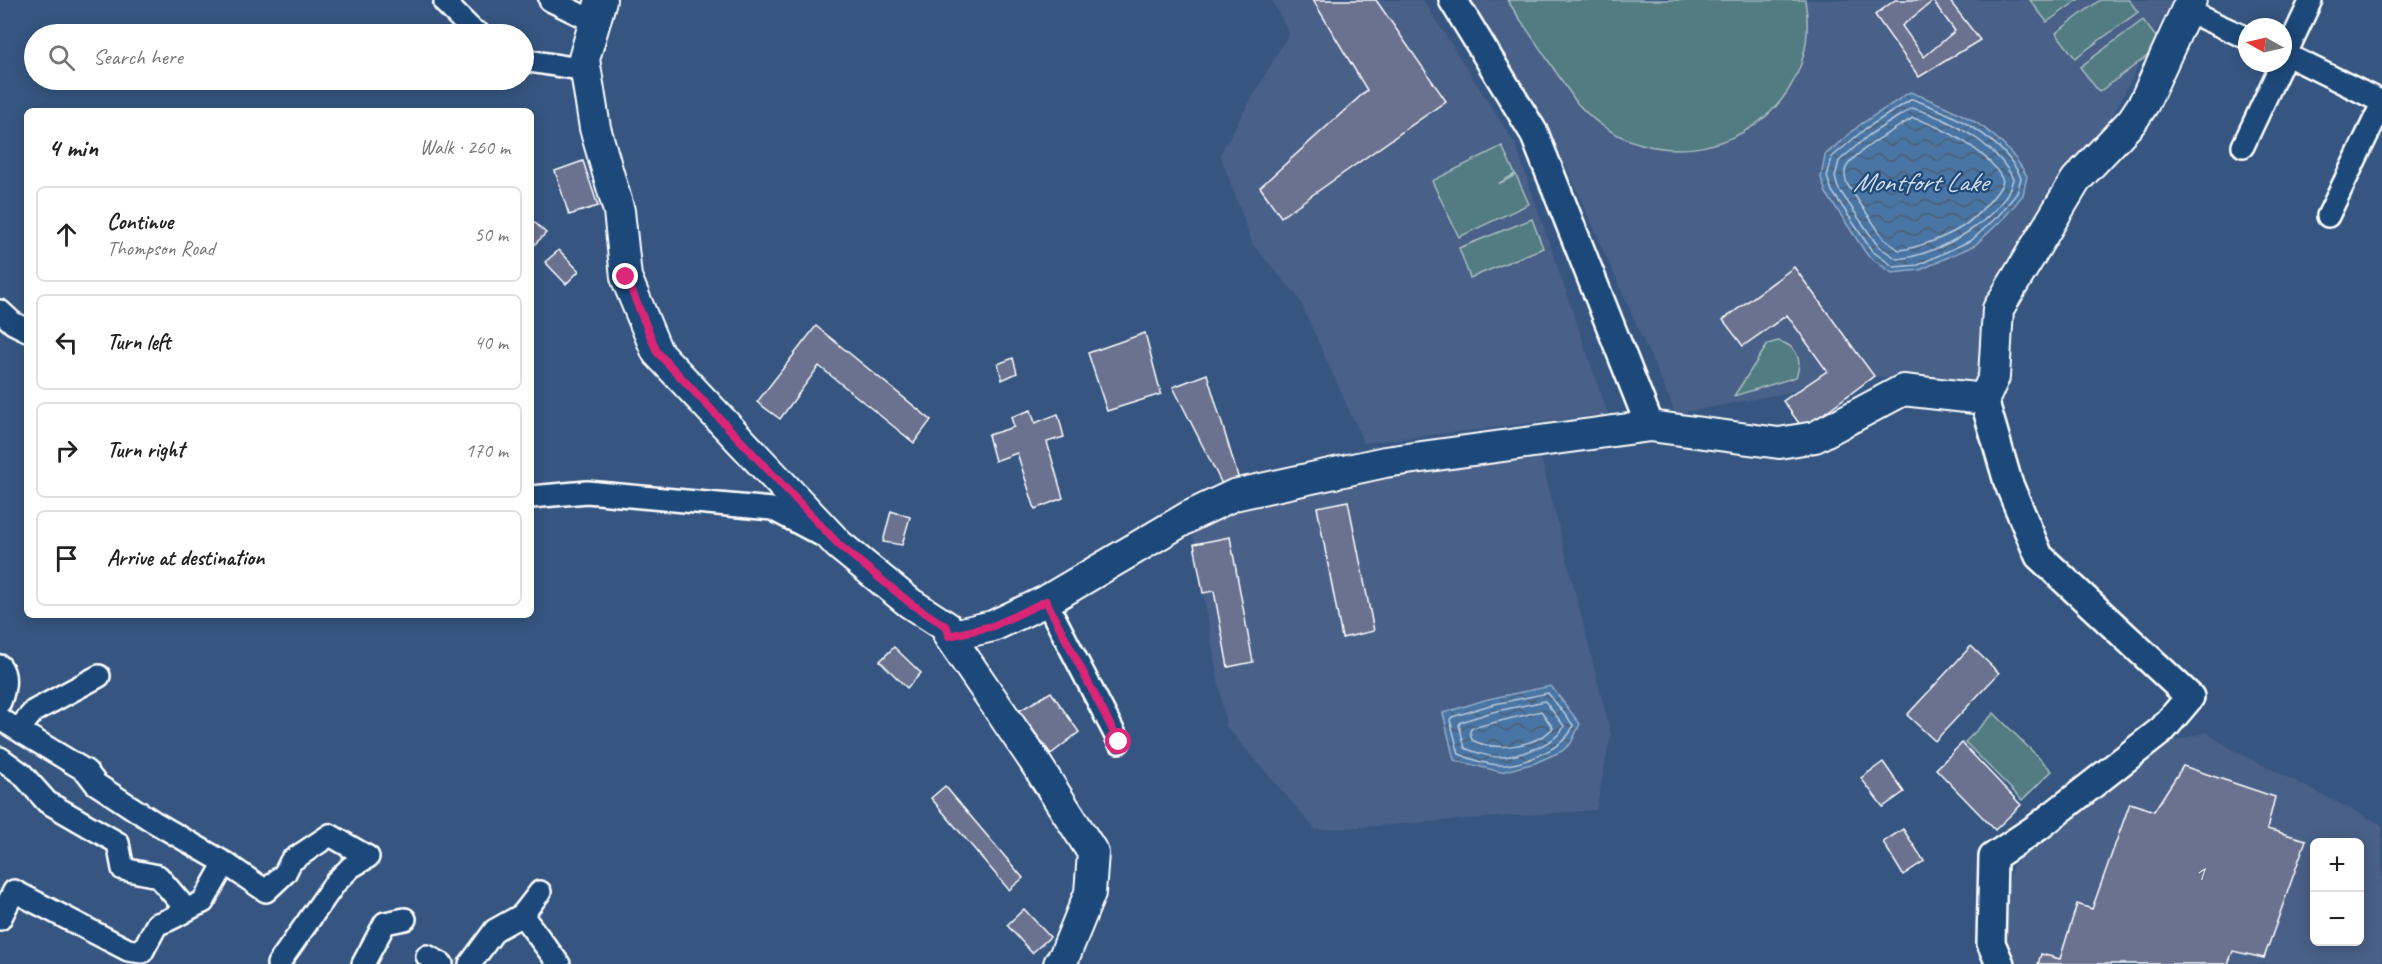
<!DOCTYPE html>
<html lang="en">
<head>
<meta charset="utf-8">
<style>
	body { margin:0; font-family:Caveat,sans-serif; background:#f2f2f2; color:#222 }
	.controls { position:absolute; right:18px; bottom:18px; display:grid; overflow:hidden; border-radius:9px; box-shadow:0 3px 15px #0003 }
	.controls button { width:54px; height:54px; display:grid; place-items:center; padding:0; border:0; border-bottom:2px solid #e0e0e0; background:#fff; color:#222; font:30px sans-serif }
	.compass { position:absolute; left:2238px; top:18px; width:54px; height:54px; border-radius:50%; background:#fff; box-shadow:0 3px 15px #0003; rotate:278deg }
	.stop { position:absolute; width:18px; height:18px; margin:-14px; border:4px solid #db2777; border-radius:50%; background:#fff }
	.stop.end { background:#db2777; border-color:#fff; box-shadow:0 2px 6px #0008 }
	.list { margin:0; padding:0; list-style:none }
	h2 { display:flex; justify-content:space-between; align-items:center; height:78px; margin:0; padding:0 24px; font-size:26px }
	h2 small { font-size:20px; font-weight:400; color:#767676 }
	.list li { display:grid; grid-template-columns:39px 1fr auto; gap:18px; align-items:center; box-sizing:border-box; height:96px; margin:0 12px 12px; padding:0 12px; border:2px solid #e0e0e0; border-radius:9px }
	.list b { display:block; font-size:22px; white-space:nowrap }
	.list p { margin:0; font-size:20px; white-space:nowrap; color:#767676 }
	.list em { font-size:20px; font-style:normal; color:#767676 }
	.icon { flex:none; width:33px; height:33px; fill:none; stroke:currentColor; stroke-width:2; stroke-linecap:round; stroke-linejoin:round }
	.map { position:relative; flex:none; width:2382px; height:964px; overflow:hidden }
	.search { position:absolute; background:#fff; box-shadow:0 3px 15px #0003; left:24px; top:24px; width:510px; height:66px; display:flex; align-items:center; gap:15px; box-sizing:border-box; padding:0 21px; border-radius:33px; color:#767676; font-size:22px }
	.panel { position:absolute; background:#fff; box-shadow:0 3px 15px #0003; left:24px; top:108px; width:510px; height:510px; border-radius:9px }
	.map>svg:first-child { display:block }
	.built { fill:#4a6188; fill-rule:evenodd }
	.grass { fill:#527b82; stroke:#a8bdc0; stroke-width:1.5 }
	.water { fill:url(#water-waves); stroke:#92acc8; stroke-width:1.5 }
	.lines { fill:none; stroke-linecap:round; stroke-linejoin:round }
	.shore { stroke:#b7c8db; stroke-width:1.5 }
	.building { fill:#6b7290; stroke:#fff; stroke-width:1.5; fill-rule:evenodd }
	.minor-casing { stroke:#fff; stroke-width:26 }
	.tertiary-casing { stroke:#fff; stroke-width:32 }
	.secondary-casing { stroke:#fff; stroke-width:34 }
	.minor { stroke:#1f4a7a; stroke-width:21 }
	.tertiary { stroke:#1f4a7a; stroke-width:27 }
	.secondary { stroke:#1f4a7a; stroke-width:30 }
	.route { stroke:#db2777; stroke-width:8 }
	.labels { text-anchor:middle; stroke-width:4.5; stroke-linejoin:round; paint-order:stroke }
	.number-label { font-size:22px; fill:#dadce3 }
	.water-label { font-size:27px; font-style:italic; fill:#d2dce8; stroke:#1f4a7a }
</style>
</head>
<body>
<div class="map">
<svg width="2382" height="964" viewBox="0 0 2382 964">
	<defs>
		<pattern id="water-waves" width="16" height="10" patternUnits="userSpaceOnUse" patternTransform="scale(1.5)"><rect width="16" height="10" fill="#4a75a4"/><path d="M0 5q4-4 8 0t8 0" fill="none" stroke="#4b5e74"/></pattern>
	</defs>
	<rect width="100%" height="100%" fill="#365681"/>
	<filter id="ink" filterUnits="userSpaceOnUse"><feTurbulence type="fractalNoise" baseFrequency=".0167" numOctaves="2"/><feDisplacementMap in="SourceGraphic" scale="12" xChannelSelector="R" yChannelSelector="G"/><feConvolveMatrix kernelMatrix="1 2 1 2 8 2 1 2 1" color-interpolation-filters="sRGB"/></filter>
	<g filter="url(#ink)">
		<g class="built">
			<polygon points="1272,0 1423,0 1515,144 1608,414 1364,443 1298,297 1253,245 1220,154 1289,33"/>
			<polygon points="1470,0 2172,0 2111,119 2026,238 1981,366 1970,388 1874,376 1676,414 1564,161"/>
			<polygon points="1537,442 1611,734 1596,810 1316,830 1226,726 1190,516"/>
			<path d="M2206,732l27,18 149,75v139h-374l-5,-23 2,-38 8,-38 25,-27 63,-42 65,-52zM2314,842h46v100h-46z"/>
		</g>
		<g class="grass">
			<path d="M1507,0h298c23,131 -141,201 -228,103z"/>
			<polygon points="2030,0 2078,0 2047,22"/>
			<polygon points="2100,0 2129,0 2138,12 2075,58 2056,33"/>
			<polygon points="2143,20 2162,45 2099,92 2080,67"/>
			<polygon points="1502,146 1515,174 1498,184 1516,175 1529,204 1459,237 1432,181"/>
			<polygon points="1532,219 1543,248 1470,278 1459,248"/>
			<path d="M1778,341c19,5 25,18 18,36l-62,19 34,-52z"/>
			<polygon points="1994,713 2052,771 2022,800 1965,742"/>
		</g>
		<g class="water">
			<path d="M1910,92c50,19 89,36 117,84l-4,19 -20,24 -28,26 -55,25 -28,3 -24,-17 -42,-63 -5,-15 4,-23 36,-31z"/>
			<polygon points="1551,686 1580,724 1571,743 1562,751 1535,763 1501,772 1454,760 1443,713 1488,699"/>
		</g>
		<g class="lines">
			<g class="shore">
				<path d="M1912,99c39,14 91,38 109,79l-4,15 -18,22 -27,25 -54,25 -24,2 -22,-16 -40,-60 -5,-14 5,-20 33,-28z"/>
				<path d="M1912,108c34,9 86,37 101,71 -9,41 -78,77 -116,80l-19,-13 -40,-58 -3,-11 4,-16 30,-26z"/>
				<path d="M1913,118c28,8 78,34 90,63 -3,12 -30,39 -41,46 -16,10 -44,21 -63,23l-15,-11 -37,-55c-2,-6 -4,-13 0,-18 12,-17 48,-37 66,-48z"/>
				<path d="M1548,693l25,32c-5,22 -53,42 -74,40 -13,-1 -29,-6 -40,-11l-9,-34 2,-3 38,-12z"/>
				<path d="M1545,701l19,25c-6,17 -44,30 -62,31 -10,1 -28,-5 -37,-9l-6,-23 2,-3 31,-10z"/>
				<path d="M1541,711l12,17c-18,19 -59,24 -81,12l-2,-9 2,-3z"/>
			</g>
		</g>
		<g class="building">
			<polygon points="1313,0 1376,0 1446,101 1281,217 1260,187 1367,90"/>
			<path d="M1895,0h54l31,40 -61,37 -44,-62zM1933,1l22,30 -31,26 -22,-31z"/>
			<polygon points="583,161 598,206 569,215 555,171"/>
			<polygon points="531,219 546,233 531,248"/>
			<polygon points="559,250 579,271 566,284 545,262"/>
			<polygon points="1794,267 1874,376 1803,429 1783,401 1827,371 1787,315 1743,346 1723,320"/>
			<polygon points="816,326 931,420 914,443 819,366 780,419 757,402"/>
			<polygon points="1145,333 1161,394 1107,411 1088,353"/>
			<polygon points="1013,358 1017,373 1002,380 998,364"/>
			<polygon points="1207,374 1239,480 1224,488 1173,387"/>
			<polygon points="1031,410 1035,423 1058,414 1064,437 1047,442 1063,498 1035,509 1017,453 995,461 988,435 1014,427 1011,417"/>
			<polygon points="1348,501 1374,631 1342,638 1317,507"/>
			<polygon points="891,511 910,517 902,545 883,542"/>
			<polygon points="1230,537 1253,662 1228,667 1214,591 1203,593 1194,544"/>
			<polygon points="1971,646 1999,673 1935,741 1907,715"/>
			<polygon points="894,647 921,673 907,688 880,661"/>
			<polygon points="1051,692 1079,732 1051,754 1019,711"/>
			<polygon points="1962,743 2021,805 1995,830 1936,769"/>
			<polygon points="1883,762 1904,792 1883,807 1861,778"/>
			<polygon points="2183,766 2275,797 2267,829 2306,840 2264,958 2233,951 2228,964 2038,964 2041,954 2060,959 2077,904 2092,909 2130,803 2154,811"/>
			<polygon points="945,786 1023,878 1009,890 931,798"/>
			<polygon points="1903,829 1924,861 1903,875 1883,842"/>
			<polygon points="1024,909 1050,937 1032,953 1007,925"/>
		</g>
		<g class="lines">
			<g class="minor-casing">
				<g id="minor">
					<polyline points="446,0 445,3 473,31 479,34"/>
					<polyline points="550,0 595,22"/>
					<polyline points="2187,11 2247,38"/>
					<polyline points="2283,53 2382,102"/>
					<polyline points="524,58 529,61 586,70"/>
					<polyline points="2283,60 2311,0"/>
					<polyline points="2243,146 2282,63"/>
					<polyline points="2328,216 2382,104"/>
					<polyline points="0,311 13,323 27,330"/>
					<polyline points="531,497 587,492 772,509 823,536"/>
					<polyline points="1046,601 1119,742"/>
					<path d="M0,666c8,10 4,25 0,36"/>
					<polyline points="0,719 86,771 96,784 154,822 225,863"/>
					<polyline points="23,733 23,724 34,711 99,676"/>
					<polyline points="0,758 22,774 47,802 118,843 123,869 158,876 186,909"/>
					<polyline points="522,915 559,964"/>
					<path d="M0,919l14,-28 114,59 14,2 15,-28c17,-4 30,-16 46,-22l22,-39 41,28 19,-18 6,-12 39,-26 38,22 -17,10 -16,16 -57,81"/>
					<polyline points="427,956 442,964"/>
					<polyline points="363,964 385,923 405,919"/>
					<polyline points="470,964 495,930 522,915 540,892"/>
				</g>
			</g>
			<g class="tertiary-casing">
				<g id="tertiary">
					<polyline points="1453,0 1534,133 1650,426"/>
					<polyline points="1984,399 2008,482 2039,556 2190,697 2162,730 2038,827 1993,857 1991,943 2000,964"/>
				</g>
			</g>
			<g class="secondary-casing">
				<g id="secondary">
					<polyline points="601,0 584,59 595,128 619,211 626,277 657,352 839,545 910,603 947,627 949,636 1033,759 1093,853 1090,893 1064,957 1059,964"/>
					<polyline points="949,636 993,626 1046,601 1190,516 1234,495 1385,462 1650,426 1779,443 1815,437 1903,390 1984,399 1994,377 1998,309 2076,180 2132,121 2144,103 2191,0"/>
				</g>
			</g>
			<use href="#minor" class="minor"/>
			<use href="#tertiary" class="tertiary"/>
			<use href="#secondary" class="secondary"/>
		</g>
	</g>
	<g class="lines" filter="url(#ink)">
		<polyline class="route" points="626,277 657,352 839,545 910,603 947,627 949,636 993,626 1046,601 1119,742"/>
	</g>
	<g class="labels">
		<g class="number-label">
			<text x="2200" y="880">1</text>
		</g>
		<g class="water-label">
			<text x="1920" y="191">Montfort Lake</text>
		</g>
	</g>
</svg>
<div class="controls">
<button>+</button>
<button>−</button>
</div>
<svg class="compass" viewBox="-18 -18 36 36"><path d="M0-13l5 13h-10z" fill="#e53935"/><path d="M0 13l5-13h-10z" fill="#767676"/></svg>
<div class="stop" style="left:1119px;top:742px"></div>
<div class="stop end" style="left:626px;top:277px"></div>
<div class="search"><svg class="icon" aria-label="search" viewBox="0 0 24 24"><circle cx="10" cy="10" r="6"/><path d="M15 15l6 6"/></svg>Search here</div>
<section class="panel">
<h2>4 min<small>Walk · 260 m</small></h2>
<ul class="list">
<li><svg class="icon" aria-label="ahead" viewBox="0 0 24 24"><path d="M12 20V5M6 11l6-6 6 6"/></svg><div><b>Continue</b><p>Thompson Road</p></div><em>50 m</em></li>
<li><svg class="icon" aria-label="left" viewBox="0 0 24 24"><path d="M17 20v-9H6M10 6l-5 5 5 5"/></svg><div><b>Turn left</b></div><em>40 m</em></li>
<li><svg class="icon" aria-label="right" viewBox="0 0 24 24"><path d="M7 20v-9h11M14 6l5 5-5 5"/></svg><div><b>Turn right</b></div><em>170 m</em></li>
<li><svg class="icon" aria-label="arrive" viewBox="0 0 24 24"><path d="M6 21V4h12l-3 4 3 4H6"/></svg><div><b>Arrive at destination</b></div></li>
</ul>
</section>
</div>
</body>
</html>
